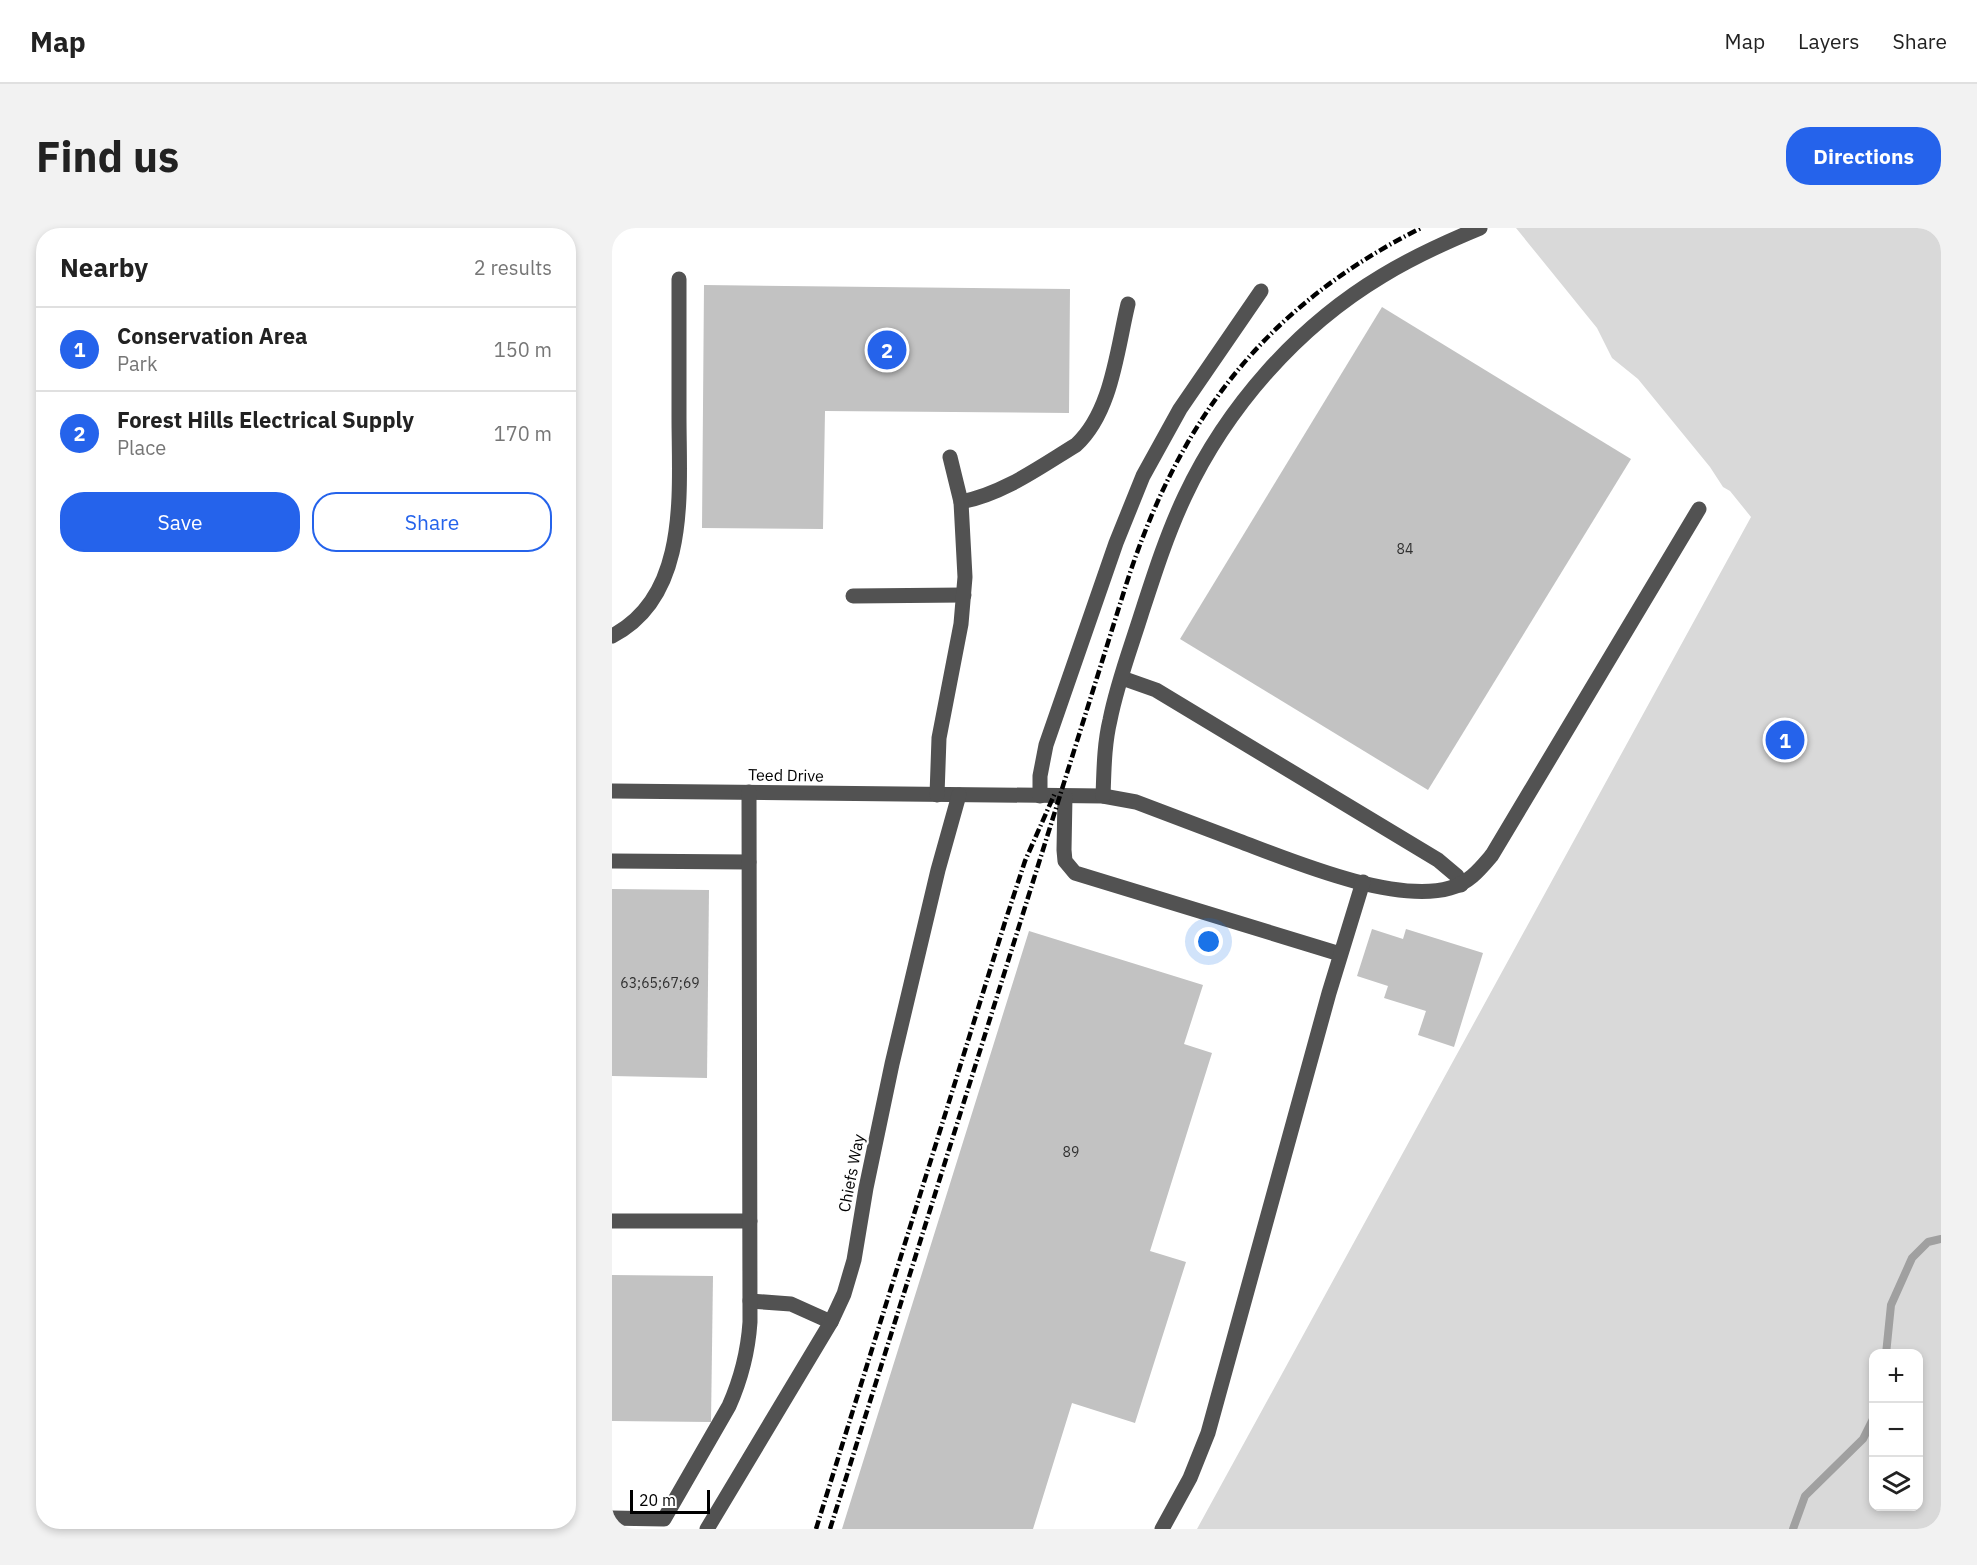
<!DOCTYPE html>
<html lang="en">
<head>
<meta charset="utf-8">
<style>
	body { margin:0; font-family:"IBM Plex Sans",sans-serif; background:#f2f2f2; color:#222 }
	.controls { position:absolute; right:18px; bottom:18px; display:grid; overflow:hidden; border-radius:12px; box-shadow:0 3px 9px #0003 }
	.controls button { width:54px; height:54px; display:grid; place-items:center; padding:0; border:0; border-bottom:2px solid #e0e0e0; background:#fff; color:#222; font:30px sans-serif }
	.scale { position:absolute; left:18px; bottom:15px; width:80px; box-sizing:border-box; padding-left:6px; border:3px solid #000; border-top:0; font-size:16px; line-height:21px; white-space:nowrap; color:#000; -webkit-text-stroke:4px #fff; paint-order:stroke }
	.you { position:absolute; left:597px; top:714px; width:21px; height:21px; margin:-15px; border:4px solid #fff; border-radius:50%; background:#1a73e8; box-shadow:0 0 0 9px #1a73e833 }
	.badge { display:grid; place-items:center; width:39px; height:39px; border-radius:50%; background:#2563eb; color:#fff; font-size:20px; font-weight:700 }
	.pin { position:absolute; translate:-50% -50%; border:3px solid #fff; box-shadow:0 2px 6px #0006 }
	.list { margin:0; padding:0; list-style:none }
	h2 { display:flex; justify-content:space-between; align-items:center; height:78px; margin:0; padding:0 24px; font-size:26px }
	h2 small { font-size:20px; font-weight:400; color:#767676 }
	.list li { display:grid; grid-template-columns:39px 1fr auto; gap:18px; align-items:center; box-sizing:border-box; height:84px; padding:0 24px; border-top:2px solid #e0e0e0 }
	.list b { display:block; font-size:22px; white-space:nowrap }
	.list p { margin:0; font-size:20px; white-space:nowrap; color:#767676 }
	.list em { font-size:20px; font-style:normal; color:#767676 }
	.actions { display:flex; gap:12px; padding:18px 24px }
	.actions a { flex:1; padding:14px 0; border:2px solid #2563eb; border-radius:24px; text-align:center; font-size:21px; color:#2563eb }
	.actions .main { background:#2563eb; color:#fff }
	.icon { flex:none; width:33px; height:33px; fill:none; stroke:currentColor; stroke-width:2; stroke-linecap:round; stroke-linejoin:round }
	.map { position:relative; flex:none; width:1329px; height:1301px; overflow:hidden; border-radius:24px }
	header { display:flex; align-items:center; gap:36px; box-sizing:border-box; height:84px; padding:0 30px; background:#fff; border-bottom:2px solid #e0e0e0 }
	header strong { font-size:28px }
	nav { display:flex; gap:33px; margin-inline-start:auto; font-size:21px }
	.intro { display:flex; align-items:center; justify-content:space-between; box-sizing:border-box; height:144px; padding:0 36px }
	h1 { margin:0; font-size:42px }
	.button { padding:15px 27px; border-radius:24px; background:#2563eb; color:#fff; font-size:21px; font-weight:700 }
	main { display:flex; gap:36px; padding:0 36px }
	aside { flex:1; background:#fff; border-radius:24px; box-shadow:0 3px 9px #0003 }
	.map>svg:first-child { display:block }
	.green { fill:#d9d9d9; fill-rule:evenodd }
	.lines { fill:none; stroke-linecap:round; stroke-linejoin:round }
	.stream { stroke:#a0a0a0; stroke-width:8 }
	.building { fill:#c2c2c2 }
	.minor { stroke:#525252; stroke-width:15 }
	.rail { stroke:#000; stroke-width:4.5; stroke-dasharray:9 3 1.5 3; stroke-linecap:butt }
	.labels { text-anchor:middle; stroke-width:4.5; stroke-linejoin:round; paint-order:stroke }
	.number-label { font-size:14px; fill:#303030 }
	.street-label { font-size:16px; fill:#000; stroke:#fff }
</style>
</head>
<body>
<header>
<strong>Map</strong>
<nav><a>Map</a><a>Layers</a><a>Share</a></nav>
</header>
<div class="intro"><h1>Find us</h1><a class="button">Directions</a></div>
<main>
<aside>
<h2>Nearby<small>2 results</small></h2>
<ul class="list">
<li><span class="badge">1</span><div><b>Conservation Area</b><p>Park</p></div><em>150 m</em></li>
<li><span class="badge">2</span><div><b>Forest Hills Electrical Supply</b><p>Place</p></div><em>170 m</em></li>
</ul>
<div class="actions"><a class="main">Save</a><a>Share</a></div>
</aside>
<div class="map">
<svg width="1329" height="1301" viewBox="0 0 1329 1301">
	<rect width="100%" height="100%" fill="#fff"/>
	<path class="green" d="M904,0h425v1301h-744l554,-1012 -21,-26 -7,-4 -13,-20 -72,-88 -26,-21 -15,-30zM1262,1126h44v152h-44z"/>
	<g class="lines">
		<g class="stream">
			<polyline points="1274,1126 1279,1077 1300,1030 1316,1014 1329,1011"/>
			<polyline points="1181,1301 1193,1268 1251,1211 1262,1189"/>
		</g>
	</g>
	<g class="building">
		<polygon points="92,57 458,61 457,185 213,183 211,301 90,300"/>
		<polygon points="770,79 1019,231 816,562 568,411"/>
		<polygon points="0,661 97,662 95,850 0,848"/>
		<polygon points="760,701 791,711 794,701 871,725 842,819 806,807 814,783 772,770 776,758 745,748"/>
		<polygon points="417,703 591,757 572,816 600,825 538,1023 574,1034 523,1195 460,1175 421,1301 230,1301"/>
		<polygon points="0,1047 101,1048 99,1194 0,1193"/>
	</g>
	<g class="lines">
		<g class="minor">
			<path d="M349,274c42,-8 79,-35 115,-57 36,-33 41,-96 52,-141"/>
			<polyline points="241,368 352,367"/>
			<path d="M0,408c78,-40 67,-145 67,-219 0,-46 0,-92 0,-138"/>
			<polyline points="510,450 544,462 826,632 845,648 849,657"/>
			<path d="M0,563l491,5 33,6c34,13 69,26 103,39 53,20 155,63 211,47 19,-5 30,-19 42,-33l207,-346"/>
			<polyline points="325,567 327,510 349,396 353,349 349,274 338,229"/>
			<polyline points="428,568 428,548 434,517 504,315 531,248 568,181 649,63"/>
			<polyline points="453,568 452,622 453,633 463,645 728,726"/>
			<path d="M491,568c1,-25 1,-51 7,-76 7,-36 20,-70 31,-105 13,-40 26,-81 44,-119 42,-89 112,-169 197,-220 31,-19 64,-34 98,-48"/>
			<polyline points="0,633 137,634"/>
			<polyline points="0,993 138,993"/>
			<polyline points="138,1073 179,1076 219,1094"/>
			<path d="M0,1290l52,1 65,-113c12,-27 19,-54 21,-84l-1,-530"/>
			<polyline points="95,1301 219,1094 232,1066 242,1032 254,960 280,836 326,642 347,567"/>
			<polyline points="550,1301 578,1250 596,1205 717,765 751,654"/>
		</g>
		<g class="rail">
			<polyline points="204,1301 393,694 413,633 443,565"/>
			<path d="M218,1301l296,-944c53,-165 138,-278 295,-357"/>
		</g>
	</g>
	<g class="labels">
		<g class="number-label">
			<text x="793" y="326">84</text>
			<text x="48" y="760">63;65;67;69</text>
			<text x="459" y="929">89</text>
		</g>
		<g class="street-label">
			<text transform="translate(174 547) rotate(1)" y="6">Teed Drive</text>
			<text transform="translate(239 945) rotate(-79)" y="6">Chiefs Way</text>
		</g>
	</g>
</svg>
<div class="controls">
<button>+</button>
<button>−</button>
<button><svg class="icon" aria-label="layers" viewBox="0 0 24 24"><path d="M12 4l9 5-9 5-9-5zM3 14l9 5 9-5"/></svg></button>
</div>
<div class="scale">20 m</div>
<div class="you"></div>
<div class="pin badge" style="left:1173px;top:512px">1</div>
<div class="pin badge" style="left:275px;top:122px">2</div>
</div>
</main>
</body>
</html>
